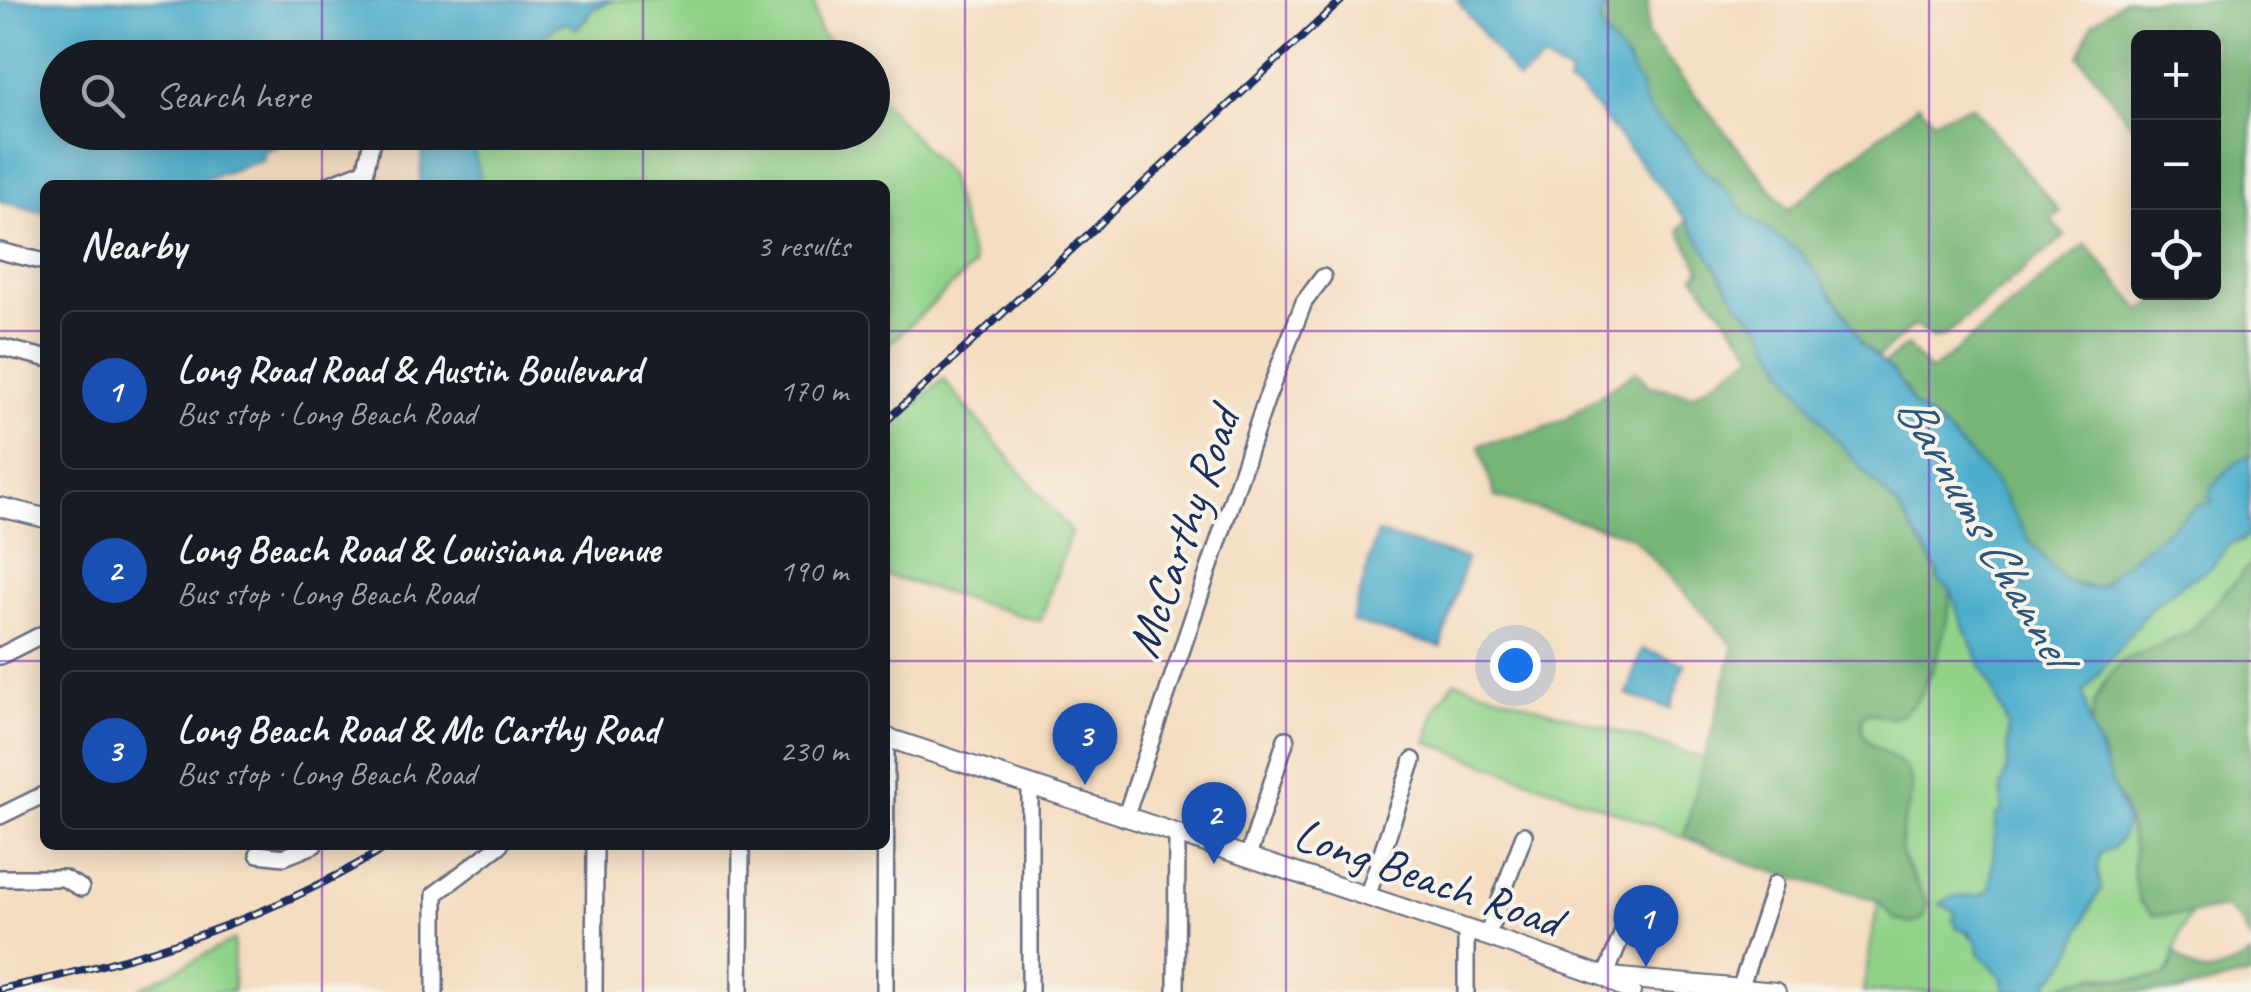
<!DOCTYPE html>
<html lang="en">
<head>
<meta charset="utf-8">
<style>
	body { margin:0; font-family:Caveat,sans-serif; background:#242831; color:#f1f3f6 }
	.controls { position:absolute; right:30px; top:30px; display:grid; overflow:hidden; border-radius:15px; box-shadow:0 5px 25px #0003 }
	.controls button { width:90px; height:90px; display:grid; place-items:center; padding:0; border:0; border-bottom:2px solid #363941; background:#171b24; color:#f1f3f6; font:50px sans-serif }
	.you { position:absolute; left:1515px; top:665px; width:35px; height:35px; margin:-25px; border:8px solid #fff; border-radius:50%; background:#1a73e8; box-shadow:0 0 0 15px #1a73e833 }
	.badge { display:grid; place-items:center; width:65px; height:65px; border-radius:50%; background:#db2777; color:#fff; font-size:32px; font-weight:700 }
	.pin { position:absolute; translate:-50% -82px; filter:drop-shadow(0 2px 5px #0008) }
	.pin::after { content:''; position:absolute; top:52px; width:35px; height:30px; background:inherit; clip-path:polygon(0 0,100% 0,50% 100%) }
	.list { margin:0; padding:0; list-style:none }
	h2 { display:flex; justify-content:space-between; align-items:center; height:130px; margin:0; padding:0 40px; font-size:42px }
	h2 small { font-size:32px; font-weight:400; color:#9ea1a6 }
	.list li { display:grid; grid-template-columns:65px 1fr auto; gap:30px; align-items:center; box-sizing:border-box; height:160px; margin:0 20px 20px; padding:0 20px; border:2px solid #363941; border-radius:15px }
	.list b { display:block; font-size:38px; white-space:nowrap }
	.list p { margin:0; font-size:32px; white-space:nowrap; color:#9ea1a6 }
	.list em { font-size:32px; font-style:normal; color:#9ea1a6 }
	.icon { flex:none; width:55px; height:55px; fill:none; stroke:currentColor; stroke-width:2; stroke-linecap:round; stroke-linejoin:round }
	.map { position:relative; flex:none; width:2251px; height:992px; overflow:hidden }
	.search { position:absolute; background:#171b24; box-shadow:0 5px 25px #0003; left:40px; top:40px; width:850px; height:110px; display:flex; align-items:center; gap:25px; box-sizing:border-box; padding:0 35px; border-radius:55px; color:#9ea1a6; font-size:38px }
	.panel { position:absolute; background:#171b24; box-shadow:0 5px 25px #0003; left:40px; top:180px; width:850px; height:670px; border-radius:15px }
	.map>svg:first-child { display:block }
	.green { fill:#92d38a; stroke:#568174; stroke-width:2.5 }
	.forest { fill:#75b576; stroke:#48726a; stroke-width:2.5 }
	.water { fill:#4daecc; stroke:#346e95; stroke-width:2.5 }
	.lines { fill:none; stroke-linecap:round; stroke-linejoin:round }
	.minor-casing { stroke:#676c81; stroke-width:20 }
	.major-casing { stroke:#676c81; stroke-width:22 }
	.minor { stroke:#fff; stroke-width:15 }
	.major { stroke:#fff; stroke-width:18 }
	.rail-casing { stroke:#1b2f5e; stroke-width:8 }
	.rail { stroke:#f7f3e8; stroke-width:4; stroke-dasharray:11; stroke-linecap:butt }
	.grid { fill:none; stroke:#7b2cbf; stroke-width:2.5; stroke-opacity:0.55 }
	.labels { text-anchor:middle; stroke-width:8; stroke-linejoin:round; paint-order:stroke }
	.street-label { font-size:48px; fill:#1b2f5e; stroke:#f7f3e8 }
	.water-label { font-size:50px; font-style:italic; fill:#2a557f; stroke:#f7f3e8 }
</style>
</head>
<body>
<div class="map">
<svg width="2251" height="992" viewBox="0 0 2251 992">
	<rect width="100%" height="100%" fill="#f7f3e8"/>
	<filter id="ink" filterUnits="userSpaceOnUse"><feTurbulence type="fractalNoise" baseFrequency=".01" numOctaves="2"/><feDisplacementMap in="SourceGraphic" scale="20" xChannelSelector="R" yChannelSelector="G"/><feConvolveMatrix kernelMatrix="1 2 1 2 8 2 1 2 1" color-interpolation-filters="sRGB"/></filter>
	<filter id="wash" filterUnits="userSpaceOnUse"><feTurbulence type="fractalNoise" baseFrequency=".0048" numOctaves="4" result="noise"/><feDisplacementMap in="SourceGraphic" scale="40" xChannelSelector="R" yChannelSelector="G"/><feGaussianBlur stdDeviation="2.25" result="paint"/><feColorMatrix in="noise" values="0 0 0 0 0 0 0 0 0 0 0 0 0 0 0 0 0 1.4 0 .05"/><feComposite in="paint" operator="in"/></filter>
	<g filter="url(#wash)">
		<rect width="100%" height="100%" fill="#f4ddc1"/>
		<g class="green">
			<polygon points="614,0 813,0 819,31 842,57 524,58 557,25 587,20 593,8"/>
			<path d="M873,91l75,84 26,90 -89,83v-163h-404c-2,-22 -11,-30 -4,-52l395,-1z"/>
			<polygon points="943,379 1071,532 1040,621 885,575 885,432"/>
			<polygon points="2251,532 2251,564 2189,633 2122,661 2105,682 2094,704 2091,729 2083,693 2151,608 2182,584 2211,568 2228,546 2243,541"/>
			<path d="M1951,590l7,23 50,112v43l-7,19 2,24 -13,78c-16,14 -31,3 -50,15l16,9 -3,7 24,23 3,11 22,24 5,14h-144l15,-91 50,3 -27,-50 1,-31 10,-34 -49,-53 -4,-10 4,-11 7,-3 20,6 9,-3 49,-97z"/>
			<polygon points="1455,681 1706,759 1684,837 1427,742 1435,709"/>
			<path d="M2126,819l8,30 -1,27 20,39 38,-1c-18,22 -12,39 -25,62l-37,4 -33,-5 -48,17 1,-12 52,-91 -4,-21 3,-15c18,-7 22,-16 26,-34z"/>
			<polygon points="234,940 233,992 139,992 139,989"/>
		</g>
		<g class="forest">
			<polygon points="1610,0 1648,0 1647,35 1788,210 1919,104 1932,120 1972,106 2060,212 2051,219 2065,236 1944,336 1933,339 1914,325 1878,357 1861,343 1849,318 1801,253 1746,215 1731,194 1700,167 1683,141 1655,118 1642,100 1641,85 1633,77 1628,62 1615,46 1605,40 1599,20"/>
			<polygon points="2123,0 2251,0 2251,455 2218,479 2210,497 2215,500 2213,501 2114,572 2101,586 2094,588 2064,581 2029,540 1994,480 1940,425 1915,407 1906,389 1884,364 1907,345 1930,372 2086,244 2142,311 2166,293 2214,292 2214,253 2226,243 2214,227 2214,38 2138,38 2138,132 2079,56 2092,24"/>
			<path d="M1687,220l51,83 25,25 24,44 46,64 67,74 39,63 -2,6 14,11c-3,32 -20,119 -58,127 -7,1 -16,-3 -23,-5l-6,3c-12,33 29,34 43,56 15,25 -13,56 -5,84 5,16 18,34 26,49l-5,15 -12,5 -17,-5 -16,-18 -117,-33 -77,-31 50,-191 -103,-110 -136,-39 -16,-52 55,-13 30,-12 72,-49 12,14 45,10 62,-41 -61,-78 7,-7 -22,-39z"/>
			<polygon points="2251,564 2251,941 2238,918 2225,908 2191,914 2153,915 2139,901 2133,876 2134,849 2124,807 2109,780 2104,757 2091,729 2094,704 2105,682 2122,661 2189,633"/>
			<path d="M2174,950c21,34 47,23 77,5v20l-72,17h-129c33,-18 41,-15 76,-12 13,1 27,-2 40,-4l6,-10z"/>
		</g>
		<g class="water">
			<polygon points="0,0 614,0 593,8 577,29 568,23 557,25 524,57 58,58 58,132 300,133 296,138 262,152 264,160 188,185 45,185 45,213 0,201"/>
			<path d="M1457,0h153l-11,20c7,24 17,23 28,42 6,9 6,15 14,23l1,15 13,17 28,24 17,26 31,27 15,21 55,38 48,65 12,25 34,31 20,33 25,18 54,55 35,60 35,41 23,7 14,-2 13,-14 83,-66 16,-5 -5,-6c9,-16 27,-34 43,-40l-3,81 -20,10 -17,22 -29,16 -31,24 -68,85 8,36 35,90 -4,18 -9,11 -13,5 -3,15 4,21c-22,28 -21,70 -52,91l-1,12h-41l-5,-14 -22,-24 -3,-11 -8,-11 -11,-3 -5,-9 3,-7 -16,-9 15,-8 28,-1 7,-6 7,-75 6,-3 -2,-24 7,-19v-43l-50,-112 -7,-23 -14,-11 2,-6 -39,-63 -67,-74 -46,-64 -24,-44 -25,-25 -51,-83 -106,-129 -13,-6 2,-10 -27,-15 -25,20z"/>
			<path d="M423,133h54c-7,22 2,30 4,52h-61z"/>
			<polygon points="1377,533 1466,559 1441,647 1352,622"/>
			<polygon points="1642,649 1685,664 1670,709 1627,695"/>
		</g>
	</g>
	<g filter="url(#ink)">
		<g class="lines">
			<g class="minor-casing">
				<g id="minor">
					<polyline points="328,185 366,170"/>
					<polyline points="362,185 374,132"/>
					<polyline points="0,251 45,262"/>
					<polyline points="0,347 45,358"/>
					<polyline points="0,656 45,633"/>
					<polyline points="0,816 45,794"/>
					<polyline points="1125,818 1266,400 1304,302 1323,277"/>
					<polyline points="258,854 284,857 314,845"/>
					<polyline points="1248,857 1286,739"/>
					<polyline points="0,878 63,878 81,888"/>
					<polyline points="1367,897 1413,760"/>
					<polyline points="1487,936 1524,835"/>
					<polyline points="1605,977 1632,909"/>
					<polyline points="435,992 435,894 500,845"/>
					<polyline points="594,992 595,845"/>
					<polyline points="740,992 741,845"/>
					<polyline points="885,992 886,737"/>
					<polyline points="1030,992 1030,786"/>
					<polyline points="1176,992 1177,835"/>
					<polyline points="1466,992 1466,930"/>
					<polyline points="1739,992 1775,884"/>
				</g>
			</g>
			<g class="major-casing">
				<g id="major">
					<polyline points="0,507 45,518"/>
					<polyline points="885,737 1487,936 1605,977 1631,992"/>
					<polyline points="1610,977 1776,992"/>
				</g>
			</g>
			<use href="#minor" class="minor"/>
			<use href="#major" class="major"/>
			<g class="rail-casing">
				<g id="rail">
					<polyline points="885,422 1342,0"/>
					<path d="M0,989c137,-28 271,-70 390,-144"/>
				</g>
			</g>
			<use href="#rail" class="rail"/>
		</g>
	</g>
	<path class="grid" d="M322,0v58M643,0v58M965,0v992M1286,0v992M1608,0v992M1929,0v992M322,132v53M643,132v53M0,331h45M885,331h1366M0,661h45M885,661h1366M322,845v147M643,845v147"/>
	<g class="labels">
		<g class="street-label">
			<text transform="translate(1182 532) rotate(-71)" y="17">McCarthy Road</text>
			<text transform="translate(1428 876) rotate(19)" y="17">Long Beach Road</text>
		</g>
		<g class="water-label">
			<text transform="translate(1986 528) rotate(60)" y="18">Barnums Channel</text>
		</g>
	</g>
</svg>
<div class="controls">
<button>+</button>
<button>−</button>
<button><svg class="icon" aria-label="locate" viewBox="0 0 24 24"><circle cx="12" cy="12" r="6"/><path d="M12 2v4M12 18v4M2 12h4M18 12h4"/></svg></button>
</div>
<div class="you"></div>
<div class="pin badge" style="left:1646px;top:967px;background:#1a4fb4">1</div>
<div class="pin badge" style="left:1214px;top:864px;background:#1a4fb4">2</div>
<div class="pin badge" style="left:1085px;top:785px;background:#1a4fb4">3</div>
<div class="search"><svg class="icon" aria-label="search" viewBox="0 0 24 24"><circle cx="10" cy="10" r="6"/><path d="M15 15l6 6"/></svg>Search here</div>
<section class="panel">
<h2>Nearby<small>3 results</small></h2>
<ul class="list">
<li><span class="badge" style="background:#1a4fb4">1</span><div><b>Long Road Road &amp; Austin Boulevard</b><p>Bus stop · Long Beach Road</p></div><em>170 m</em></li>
<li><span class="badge" style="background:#1a4fb4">2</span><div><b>Long Beach Road &amp; Louisiana Avenue</b><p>Bus stop · Long Beach Road</p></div><em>190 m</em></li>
<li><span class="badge" style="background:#1a4fb4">3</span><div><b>Long Beach Road &amp; Mc Carthy Road</b><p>Bus stop · Long Beach Road</p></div><em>230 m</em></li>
</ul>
</section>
</div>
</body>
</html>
